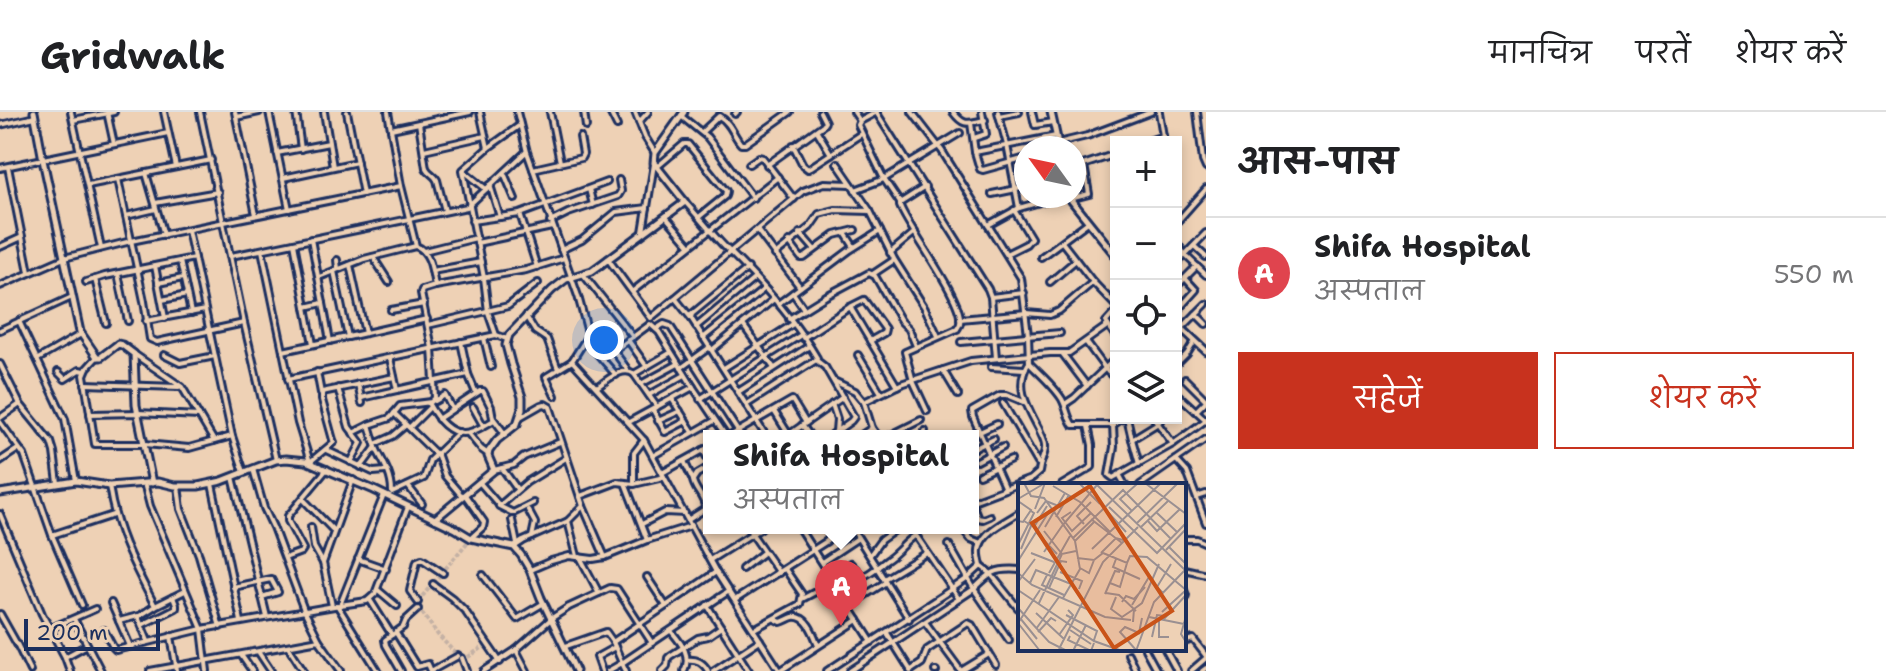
<!DOCTYPE html>
<html lang="hi">
<head>
<meta charset="utf-8">
<style>
	body { margin:0; font-family:"Shantell Sans","Playpen Sans Deva",sans-serif; background:#f6f6f6; color:#202124 }
	.controls { position:absolute; right:24px; top:24px; display:grid; overflow:hidden; border-radius:0px; box-shadow:0 4px 12px #0003 }
	.controls button { width:72px; height:72px; display:grid; place-items:center; padding:0; border:0; border-bottom:2px solid #e0e0e0; background:#fff; color:#202124; font:40px sans-serif }
	.compass { position:absolute; left:1014px; top:24px; width:72px; height:72px; border-radius:50%; background:#fff; box-shadow:0 4px 12px #0003; rotate:303deg }
	.scale { position:absolute; left:24px; bottom:20px; width:136px; box-sizing:border-box; padding-left:8px; border:4px solid #1b2f5e; border-top:0; font-size:22px; line-height:28px; white-space:nowrap; color:#1b2f5e; -webkit-text-stroke:6px #eed1b5; paint-order:stroke }
	.you { position:absolute; left:604px; top:228px; width:28px; height:28px; margin:-20px; border:6px solid #fff; border-radius:50%; background:#1a73e8; box-shadow:0 0 0 12px #1a73e833 }
	.badge { display:grid; place-items:center; width:52px; height:52px; border-radius:50%; background:#c8321e; color:#fff; font-size:26px; font-weight:700 }
	.pin { position:absolute; translate:-50% -66px; filter:drop-shadow(0 2px 4px #0008) }
	.pin::after { content:''; position:absolute; top:42px; width:28px; height:24px; background:inherit; clip-path:polygon(0 0,100% 0,50% 100%) }
	.popup { position:absolute; left:703px; top:318px; width:276px; height:104px; box-sizing:border-box; display:grid; place-content:center; border-radius:0px; background:#fff; filter:drop-shadow(0 2px 6px #0005); font-size:26px; white-space:nowrap; color:#757577 }
	.popup b { font-size:30px; color:#202124 }
	.popup::after { content:''; position:absolute; left:50%; top:100%; margin-left:-16px; border:16px solid transparent; border-top-color:#fff }
	.list { margin:0; padding:0; list-style:none }
	h2 { display:flex; justify-content:space-between; align-items:center; height:104px; margin:0; padding:0 32px; font-size:34px }
	h2 small { font-size:26px; font-weight:400; color:#757577 }
	.list li { display:grid; grid-template-columns:52px 1fr auto; gap:24px; align-items:center; box-sizing:border-box; height:112px; padding:0 32px; border-top:2px solid #e0e0e0 }
	.list b { display:block; font-size:30px; white-space:nowrap }
	.list p { margin:0; font-size:26px; white-space:nowrap; color:#757577 }
	.list em { font-size:26px; font-style:normal; color:#757577 }
	.actions { display:flex; gap:16px; padding:24px 32px }
	.actions a { flex:1; padding:18px 0; border:2px solid #c8321e; border-radius:0px; text-align:center; font-size:28px; color:#c8321e }
	.actions .main { background:#c8321e; color:#fff }
	.icon { flex:none; width:44px; height:44px; fill:none; stroke:currentColor; stroke-width:2; stroke-linecap:round; stroke-linejoin:round }
	.map { position:relative; flex:none; width:1206px; height:559px; overflow:hidden }
	header { display:flex; align-items:center; gap:48px; box-sizing:border-box; height:112px; padding:0 40px; background:#fff; border-bottom:2px solid #e0e0e0 }
	header strong { font-size:38px }
	nav { display:flex; gap:44px; margin-inline-start:auto; font-size:28px }
	main { display:flex }
	aside { flex:1; background:#fff }
	.map>svg:first-child { display:block }
	.lines { fill:none; stroke-linecap:round; stroke-linejoin:round }
	.minor-tunnel { stroke:#c4b1a4; stroke-width:4; stroke-dasharray:4 2; stroke-linecap:butt }
	.minor-casing { stroke:#1b2f5e; stroke-width:10 }
	.tertiary-casing { stroke:#1b2f5e; stroke-width:11 }
	.minor { stroke:#eed1b5; stroke-width:4 }
	.tertiary { stroke:#eed1b5; stroke-width:5 }
	.inset-road { fill:none; stroke:#9a9092; stroke-width:2 }
	.view { fill:#c95318; fill-opacity:0.15; stroke:#c95318; stroke-width:4 }
	.inset-edge { fill:none; stroke:#1b2f5e; stroke-width:4 }
</style>
</head>
<body>
<header>
<strong>Gridwalk</strong>
<nav><a>मानचित्र</a><a>परतें</a><a>शेयर करें</a></nav>
</header>
<main>
<div class="map">
<svg width="1206" height="559" viewBox="0 0 1206 559">
	<rect width="100%" height="100%" fill="#eed1b5"/>
	<filter id="ink" filterUnits="userSpaceOnUse"><feTurbulence type="fractalNoise" baseFrequency=".0125" numOctaves="2"/><feDisplacementMap in="SourceGraphic" scale="16" xChannelSelector="R" yChannelSelector="G"/><feConvolveMatrix kernelMatrix="1 2 1 2 8 2 1 2 1" color-interpolation-filters="sRGB"/></filter>
	<g filter="url(#ink)">
		<g class="lines">
			<polyline class="minor-tunnel" points="471,426 420,487 417,494 438,523 458,544 468,545 488,532"/>
			<g class="minor-casing">
				<g id="minor">
					<polyline points="71,0 101,136"/>
					<polyline points="107,0 114,32"/>
					<polyline points="164,0 176,55"/>
					<polyline points="200,0 244,211 276,348"/>
					<polyline points="235,0 256,103"/>
					<polyline points="269,0 289,97"/>
					<polyline points="296,0 301,37"/>
					<polyline points="324,0 333,55"/>
					<polyline points="347,0 363,82"/>
					<polyline points="480,0 488,36"/>
					<polyline points="517,0 527,40 578,184 588,221 587,225 572,249 644,328 716,460 780,559 858,508"/>
					<polyline points="550,0 560,50"/>
					<polyline points="584,0 586,15"/>
					<polyline points="610,0 617,14"/>
					<polyline points="635,0 645,25 655,41"/>
					<polyline points="854,0 860,9"/>
					<polyline points="876,0 988,177 991,185 996,246"/>
					<polyline points="877,0 860,9 858,13 884,67 900,91"/>
					<path d="M912,0l30,39 79,127 7,57 1,28c11,11 25,23 33,36 5,9 5,18 11,26h40"/>
					<path d="M953,0c11,15 15,11 32,8"/>
					<polyline points="998,0 1007,33 1019,96"/>
					<polyline points="1032,0 1035,13 1053,10"/>
					<polyline points="1159,0 1164,30"/>
					<polyline points="1197,0 1203,49 1206,56"/>
					<polyline points="735,2 737,0"/>
					<polyline points="681,4 707,25 753,86"/>
					<polyline points="999,4 1019,0"/>
					<polyline points="236,5 259,0"/>
					<polyline points="73,8 114,0"/>
					<polyline points="639,10 648,0"/>
					<path d="M419,11l7,45c3,6 8,6 11,12l8,31"/>
					<polyline points="971,11 975,40 980,57 983,58 1026,46"/>
					<polyline points="0,13 35,5"/>
					<polyline points="391,17 470,0"/>
					<polyline points="817,19 831,42"/>
					<path d="M702,20l17,-16c12,7 14,19 22,28h4l45,-32"/>
					<polyline points="974,26 986,22 982,0"/>
					<polyline points="1146,30 1163,24"/>
					<polyline points="1058,31 1087,24 1151,0"/>
					<polyline points="793,33 803,53 808,57 861,22"/>
					<polyline points="424,38 485,24"/>
					<polyline points="975,40 1056,24"/>
					<polyline points="277,41 329,31"/>
					<polyline points="1113,43 1116,58"/>
					<polyline points="749,52 759,45 763,46 794,87"/>
					<polyline points="767,53 823,13 825,10 820,0"/>
					<polyline points="8,55 29,160"/>
					<polyline points="657,55 684,32 688,32 726,79 725,84 699,105"/>
					<polyline points="0,56 168,21"/>
					<polyline points="1074,56 1116,42"/>
					<polyline points="533,57 581,46 583,42 580,25"/>
					<polyline points="465,60 486,77"/>
					<polyline points="146,61 164,123"/>
					<polyline points="504,61 515,87"/>
					<polyline points="283,66 357,50"/>
					<polyline points="118,67 144,189 150,227 157,230 244,211"/>
					<polyline points="1074,71 1086,68"/>
					<polyline points="88,73 211,48"/>
					<polyline points="490,73 500,105"/>
					<path d="M925,75l-25,16v3c9,24 65,96 60,117 0,2 -2,4 -3,6l-52,23 8,29 14,30"/>
					<polyline points="589,77 593,93"/>
					<polyline points="855,78 884,67 960,21"/>
					<polyline points="992,82 1026,75"/>
					<polyline points="1070,87 1089,82 1084,53"/>
					<path d="M685,90c14,15 27,32 41,46 34,33 67,69 91,110l-1,2 -70,45"/>
					<polyline points="155,91 218,80"/>
					<polyline points="520,102 537,155"/>
					<polyline points="126,104 156,97"/>
					<polyline points="666,105 690,133"/>
					<polyline points="472,109 520,102 607,70"/>
					<polyline points="550,110 568,101 618,84 621,79 619,68"/>
					<polyline points="1176,111 1206,77"/>
					<polyline points="988,113 1019,96 1061,84"/>
					<polyline points="757,118 800,175"/>
					<polyline points="880,119 894,147 925,196 938,224"/>
					<polyline points="643,120 654,52"/>
					<polyline points="800,121 814,137"/>
					<polyline points="845,121 854,135"/>
					<polyline points="311,127 330,229"/>
					<polyline points="1176,129 1185,143 1206,163"/>
					<polyline points="789,130 801,146 804,146 835,123 855,118"/>
					<polyline points="1062,130 1093,170 1116,194"/>
					<polyline points="294,131 313,232"/>
					<polyline points="477,131 552,115"/>
					<polyline points="1194,134 1206,145"/>
					<polyline points="0,135 22,125"/>
					<polyline points="262,138 298,311 310,350 334,330"/>
					<polyline points="561,138 582,128 616,100 647,96"/>
					<polyline points="424,139 476,126"/>
					<polyline points="890,141 915,120"/>
					<polyline points="1008,141 1026,132 1031,126 1014,98"/>
					<polyline points="775,143 810,115 819,102 835,98 870,99"/>
					<polyline points="231,144 467,95 526,40"/>
					<polyline points="373,145 389,170"/>
					<polyline points="1041,145 1088,110"/>
					<polyline points="608,147 651,206 803,79 824,71 851,72"/>
					<polyline points="337,148 338,157"/>
					<polyline points="180,149 191,201"/>
					<polyline points="1176,152 1206,121"/>
					<polyline points="350,153 365,221"/>
					<polyline points="155,154 165,206"/>
					<polyline points="748,156 692,202 691,206 766,324"/>
					<polyline points="334,159 348,225 427,207"/>
					<polyline points="432,159 481,150"/>
					<polyline points="118,162 128,209"/>
					<polyline points="583,162 633,225"/>
					<polyline points="873,162 894,148"/>
					<polyline points="319,165 364,147 416,134"/>
					<polyline points="95,167 106,211"/>
					<polyline points="86,170 105,164 194,146"/>
					<polyline points="1050,170 1076,148"/>
					<polyline points="158,171 183,166"/>
					<polyline points="0,174 64,146 131,129 401,74"/>
					<polyline points="435,174 526,158 564,146"/>
					<polyline points="1176,175 1197,154"/>
					<polyline points="633,179 778,65"/>
					<polyline points="793,181 804,197"/>
					<polyline points="1176,184 1184,191"/>
					<polyline points="991,185 1024,181"/>
					<polyline points="675,186 691,206"/>
					<polyline points="162,188 187,183"/>
					<polyline points="778,192 850,138 880,119 870,99 837,51"/>
					<polyline points="306,195 323,191"/>
					<polyline points="850,195 897,274"/>
					<polyline points="391,198 424,192"/>
					<polyline points="1116,199 1106,210 1116,225"/>
					<polyline points="1176,200 1196,178 1185,166"/>
					<polyline points="1196,202 1206,212"/>
					<polyline points="526,204 535,219 547,227 558,257"/>
					<polyline points="789,207 826,184 869,161 875,164 901,209 909,217 916,234"/>
					<polyline points="960,207 1026,201 1050,203 1059,199 1093,170"/>
					<polyline points="19,209 65,307 76,369"/>
					<polyline points="146,209 205,198"/>
					<polyline points="650,212 659,220 693,275 726,324"/>
					<polyline points="428,213 508,194 538,171"/>
					<polyline points="743,213 774,256"/>
					<polyline points="696,215 755,166"/>
					<polyline points="1182,216 1206,192"/>
					<polyline points="656,217 664,212 670,214 741,324"/>
					<polyline points="0,218 72,185"/>
					<polyline points="603,223 595,235 595,239 616,263"/>
					<polyline points="484,226 491,255"/>
					<polyline points="703,226 764,177"/>
					<polyline points="803,226 850,195 864,188 885,217 884,221 870,229"/>
					<polyline points="507,227 496,223 488,200 484,166 463,58 488,36 520,13"/>
					<polyline points="628,228 647,255"/>
					<polyline points="461,230 468,262 476,281"/>
					<polyline points="961,230 1060,221"/>
					<polyline points="1086,230 1108,260 1116,267"/>
					<polyline points="712,238 774,187"/>
					<polyline points="283,239 347,225"/>
					<polyline points="1062,241 1087,274"/>
					<polyline points="134,242 182,275 214,329"/>
					<polyline points="164,243 180,251 215,244"/>
					<polyline points="858,243 881,281"/>
					<polyline points="97,245 87,256 84,263 95,332 145,332 189,336 232,324 188,118"/>
					<polyline points="390,246 397,278"/>
					<polyline points="38,247 81,222"/>
					<polyline points="816,248 825,255 854,305 851,309 830,324"/>
					<polyline points="0,252 20,292 51,330 54,340 58,371"/>
					<polyline points="1176,253 1187,242 1195,229"/>
					<polyline points="991,255 1024,257"/>
					<polyline points="681,256 710,235"/>
					<polyline points="724,256 793,212"/>
					<polyline points="627,257 616,242 615,238 649,213"/>
					<polyline points="943,258 958,283"/>
					<polyline points="58,260 65,267 79,258 85,259"/>
					<polyline points="317,260 321,281"/>
					<polyline points="634,262 670,241"/>
					<polyline points="288,267 496,223"/>
					<polyline points="1185,267 1206,288"/>
					<polyline points="834,269 855,279 864,290"/>
					<polyline points="85,272 179,275"/>
					<polyline points="358,272 362,291"/>
					<polyline points="641,272 678,252"/>
					<path d="M597,275c11,-7 26,-22 37,-13l23,33"/>
					<polyline points="338,276 349,315 361,331 351,350"/>
					<polyline points="738,280 809,234"/>
					<polyline points="1176,281 1206,308"/>
					<polyline points="649,283 685,263"/>
					<polyline points="555,284 546,265 572,249"/>
					<polyline points="361,286 468,262"/>
					<polyline points="672,287 693,320"/>
					<polyline points="700,287 801,223"/>
					<polyline points="435,289 445,283 452,297"/>
					<path d="M428,291c8,14 22,35 42,29 8,-2 17,-8 24,-12"/>
					<polyline points="1003,291 1038,351"/>
					<polyline points="832,292 837,307 836,319"/>
					<polyline points="1065,292 1074,286 1116,246"/>
					<polyline points="473,295 483,313"/>
					<polyline points="653,298 665,320 686,309"/>
					<polyline points="774,299 789,323"/>
					<polyline points="1196,299 1206,289"/>
					<polyline points="394,301 438,344 445,364 462,384"/>
					<polyline points="90,302 138,301 199,304"/>
					<polyline points="0,306 20,292"/>
					<polyline points="1123,306 1113,313 1114,335 1109,363 1113,366 1173,332 1206,308"/>
					<polyline points="1127,306 1132,327 1158,311 1162,306"/>
					<polyline points="1154,306 1173,332"/>
					<polyline points="438,307 480,279 483,279 491,295 493,306 505,322"/>
					<polyline points="658,309 680,299"/>
					<polyline points="0,310 24,343 52,423 82,493"/>
					<polyline points="629,310 693,275"/>
					<path d="M369,313c3,9 5,19 9,27 7,13 14,25 14,40"/>
					<polyline points="802,313 810,324"/>
					<polyline points="410,315 430,295"/>
					<polyline points="872,316 878,324"/>
					<path d="M353,321l16,-8 21,-7 10,-12 31,-4 4,-4 -3,-50 -11,-55 1,-3 13,-4c-3,-15 -4,-34 -19,-40l-15,-60 -13,-74"/>
					<polyline points="468,321 481,337 488,342"/>
					<polyline points="232,324 244,360"/>
					<polyline points="730,324 792,288 806,311"/>
					<polyline points="787,324 843,285"/>
					<polyline points="860,324 872,316 864,290 901,272 971,249 1050,241 1069,241 1107,214"/>
					<polyline points="889,324 921,308"/>
					<polyline points="924,324 925,319"/>
					<polyline points="971,324 997,312"/>
					<polyline points="1132,327 1139,352"/>
					<polyline points="333,328 322,288 322,280 394,265"/>
					<polyline points="375,332 393,324 406,313"/>
					<polyline points="973,337 994,327"/>
					<polyline points="326,338 373,360 386,359"/>
					<polyline points="703,338 709,349"/>
					<polyline points="654,343 714,309"/>
					<polyline points="1176,348 1187,360 1206,411"/>
					<polyline points="0,349 18,337"/>
					<polyline points="684,349 693,368"/>
					<polyline points="977,349 1003,335"/>
					<polyline points="361,355 376,335"/>
					<polyline points="502,356 517,377"/>
					<polyline points="253,357 264,396 273,415 304,498 319,528 341,559"/>
					<polyline points="494,358 514,353 524,345 560,330"/>
					<polyline points="662,361 709,335"/>
					<polyline points="979,363 1011,348"/>
					<polyline points="1120,364 1125,373"/>
					<polyline points="233,365 267,505"/>
					<polyline points="144,371 150,394 202,517 207,559"/>
					<polyline points="480,371 499,393"/>
					<polyline points="625,371 647,428"/>
					<polyline points="212,372 241,509"/>
					<polyline points="634,372 634,341 644,328"/>
					<polyline points="1062,373 1092,355 1092,333 1088,314"/>
					<polyline points="1140,373 1206,327"/>
					<path d="M109,374c7,47 25,79 46,120l-17,11 10,24"/>
					<polyline points="178,374 181,397 199,443 220,515"/>
					<polyline points="408,374 422,392"/>
					<polyline points="1005,377 973,305 972,299 1000,283 1007,283 1024,290"/>
					<polyline points="392,381 424,366 430,348 459,320"/>
					<polyline points="465,383 484,410 483,415 472,425"/>
					<polyline points="580,384 617,370 634,372 664,365"/>
					<polyline points="1197,385 1206,382"/>
					<polyline points="303,387 334,419"/>
					<path d="M973,389l58,-22 8,-7c1,-11 6,-17 6,-24 1,-7 -4,-13 -6,-19 -11,-21 -25,-42 -11,-65"/>
					<polyline points="533,391 513,401 499,394 527,370 566,346"/>
					<polyline points="583,394 605,445"/>
					<polyline points="973,394 978,406 983,407 990,404"/>
					<polyline points="528,398 535,411 532,425"/>
					<polyline points="0,402 42,502 65,545 70,559"/>
					<polyline points="512,408 517,432"/>
					<path d="M688,408l17,-11c1,-11 -11,-19 -12,-29l4,-6 12,-7"/>
					<polyline points="568,409 577,444"/>
					<polyline points="642,412 665,400 685,401"/>
					<polyline points="311,415 314,435 323,451"/>
					<polyline points="748,416 779,461"/>
					<polyline points="799,416 872,530"/>
					<polyline points="852,416 909,507"/>
					<polyline points="911,416 959,487"/>
					<polyline points="962,416 971,427 981,431"/>
					<polyline points="52,423 113,403"/>
					<polyline points="1184,427 1197,427 1206,431"/>
					<polyline points="949,433 974,477 1009,528"/>
					<polyline points="514,435 523,429 568,409 583,394 550,295 545,292 541,293 520,305"/>
					<polyline points="870,443 881,428 898,416"/>
					<polyline points="580,445 599,481"/>
					<polyline points="285,446 301,440 303,437 288,409 288,404 327,357"/>
					<polyline points="358,447 386,457"/>
					<polyline points="710,448 761,416"/>
					<polyline points="822,450 858,426"/>
					<polyline points="981,454 990,461 1018,496"/>
					<polyline points="742,457 764,440"/>
					<polyline points="1184,457 1206,462"/>
					<polyline points="530,458 551,449 569,444 593,447 605,445 647,428 691,414"/>
					<polyline points="483,463 517,507 544,491"/>
					<polyline points="830,463 850,451 862,464"/>
					<polyline points="647,465 666,494"/>
					<polyline points="884,467 927,441"/>
					<polyline points="433,472 452,486 465,499 500,550"/>
					<polyline points="233,475 271,467 278,480 262,485"/>
					<path d="M837,475c8,-4 16,-5 23,-9 10,-4 19,-12 27,-18 11,-7 18,-18 29,-25"/>
					<polyline points="378,478 397,494"/>
					<polyline points="1184,478 1186,483 1184,489"/>
					<polyline points="802,487 834,470"/>
					<polyline points="370,488 392,523"/>
					<polyline points="735,488 827,429 834,416"/>
					<polyline points="418,490 410,479 417,449 422,447 443,461"/>
					<polyline points="111,491 130,534"/>
					<polyline points="337,493 378,559"/>
					<polyline points="340,493 367,489 375,482 408,395"/>
					<polyline points="707,493 749,559"/>
					<polyline points="155,494 185,479"/>
					<polyline points="332,494 323,451 353,368"/>
					<polyline points="848,494 886,470"/>
					<polyline points="0,502 18,534 30,559"/>
					<polyline points="74,507 101,559"/>
					<path d="M775,507l6,3c4,-1 8,-4 12,-5 15,-2 21,18 25,28"/>
					<polyline points="119,509 138,504"/>
					<polyline points="925,510 961,559"/>
					<polyline points="142,513 176,496 176,493 173,485"/>
					<polyline points="49,517 95,497"/>
					<polyline points="754,517 800,492 802,482 785,457"/>
					<polyline points="104,518 113,535 116,538 202,517 340,493 384,383"/>
					<path d="M671,519c10,12 21,24 13,40"/>
					<polyline points="396,521 417,555 428,552 431,559 458,544"/>
					<polyline points="887,521 911,559"/>
					<polyline points="171,524 177,559"/>
					<polyline points="613,530 716,460"/>
					<polyline points="1184,530 1193,527 1206,544"/>
					<polyline points="288,534 304,559"/>
					<polyline points="566,534 606,520 613,530 622,551 729,479"/>
					<polyline points="1145,537 1157,559"/>
					<polyline points="1165,537 1177,559"/>
					<polyline points="516,538 527,559"/>
					<polyline points="259,541 271,559"/>
					<polyline points="1128,542 1136,559"/>
					<polyline points="241,543 252,559"/>
					<polyline points="65,545 87,533"/>
					<polyline points="462,546 467,559"/>
					<path d="M687,548c10,-1 16,2 21,11"/>
					<polyline points="150,559 319,528"/>
					<polyline points="401,559 386,533 385,528 403,515 406,508 418,497"/>
					<polyline points="484,559 516,538 552,506 569,495 610,476 617,477 652,531"/>
					<polyline points="602,559 597,545 615,535"/>
					<polyline points="608,559 622,551 626,559"/>
					<polyline points="662,559 667,554 668,546 670,544 698,526 708,524 721,515"/>
					<polyline points="713,559 760,528"/>
					<path d="M827,559l125,-82 16,-11 13,-12c-1,-7 -4,-14 -1,-20 5,-16 27,-25 40,-34"/>
					<path d="M850,559l124,-82c17,-17 21,-21 46,-19"/>
					<polyline points="910,559 922,551 927,538 968,511 972,513 996,553"/>
					<polyline points="935,559 936,559"/>
					<polyline points="961,559 989,542"/>
					<polyline points="1191,559 1206,546"/>
					<polyline points="1202,559 1206,556"/>
				</g>
			</g>
			<g class="tertiary-casing">
				<g id="tertiary">
					<polyline points="34,0 43,48 80,220 97,245 101,245 118,232 122,233 134,242 136,293 152,371"/>
					<polyline points="1051,0 1059,36"/>
					<polyline points="1068,84 1116,144"/>
					<polyline points="1176,211 1206,239"/>
					<polyline points="0,381 76,369 109,374 158,370 175,374 198,374 222,369 276,348 286,347 306,349 374,378 456,417 471,426 514,435 521,443 530,458 541,486 576,559"/>
					<polyline points="435,407 494,358 488,344 489,339 497,328 517,312 522,297 522,285 511,252 506,233 509,223 552,178 566,167 592,159 599,154 685,90 654,51 655,41 684,0"/>
				</g>
			</g>
			<use href="#minor" class="minor"/>
			<use href="#tertiary" class="tertiary"/>
		</g>
	</g>
	<g transform="translate(1018 371)">
		<rect width="168" height="168" fill="#eed1b5"/>
		<path class="inset-road" d="M6,0l7,13 13,2 31,43 5,28 -17,29M61,0l21,21M77,0l91,88M127,0l41,31M35,3l27,16 30,30M0,16l27,-16M0,18l13,9 -8,12 -5,-1M91,24l48,46 29,-30M17,26l10,-26M88,27l20,22M114,28l-12,-12 17,-15M53,29l-9,6 10,13 19,-18M138,29l21,20M19,30l9,-12 15,6M38,34l13,-22M73,36l31,24M129,37l10,11 23,-22M6,38l10,6 13,-21M119,40l41,-40M66,41l-7,-8 14,-14M44,43l35,-41M27,44l20,-34M123,44l27,-26M26,48l18,23 14,-3M18,49l21,22M55,55l50,-48 48,49M57,58l19,-19M0,62l16,-32 -3,-2M151,64l17,17M3,66l10,-23M74,66l69,-66M148,67l20,-21M26,69l18,-26M13,70l23,9M83,70l15,-15 7,2M59,75l17,2 9,-7 24,10 3,-7 17,1 39,33M98,76l-3,8 27,12M0,78l32,-51M62,85l9,5 5,-13M42,89l22,9 -3,8M0,90l14,12 73,32 26,3M31,90l21,-37M29,92l-5,10 22,10M0,99l17,-23M12,100l6,-13 35,14M92,100l10,4 7,-24M31,105l12,-27 6,1M0,107l76,51 28,10M88,110l13,2 17,16M145,110l-6,-6 14,-23M87,111l10,-23 5,1M98,114l-5,12 11,8 12,-8M104,119l4,-6 8,3 11,-12M21,120l23,-49M114,122l17,-28M0,125l31,34 18,9M144,129l24,-22M18,130l28,26M48,132l31,16 -3,9M168,133l-5,18 5,8M131,134l35,7M2,135l17,21M141,136v18h10M145,137l23,-25M115,139l1,-13 8,-6 17,-39M0,140l22,-33M0,140l22,28M18,146l23,-32M52,147l21,14M20,149l13,-14 5,3M41,152l14,-20 -5,-5M52,153l-2,4 23,11 3,-8M134,154l5,-22 8,1M41,166l44,-87 35,-35M118,167l-16,-18 5,-5 14,6 3,-15M55,168l13,-26M118,168l18,-49 31,-32"/>
		<path class="view" d="M72,3l82,125 -58,37 -82,-125z"/>
		<rect width="168" height="168" class="inset-edge"/>
	</g>
</svg>
<div class="controls">
<button>+</button>
<button>−</button>
<button><svg class="icon" aria-label="locate" viewBox="0 0 24 24"><circle cx="12" cy="12" r="6"/><path d="M12 2v4M12 18v4M2 12h4M18 12h4"/></svg></button>
<button><svg class="icon" aria-label="layers" viewBox="0 0 24 24"><path d="M12 4l9 5-9 5-9-5zM3 14l9 5 9-5"/></svg></button>
</div>
<svg class="compass" viewBox="-18 -18 36 36"><path d="M0-13l5 13h-10z" fill="#e53935"/><path d="M0 13l5-13h-10z" fill="#757577"/></svg>
<div class="scale">200 m</div>
<div class="you"></div>
<div class="pin badge" style="left:841px;top:514px;background:#e0444e">A</div>
<div class="popup"><b>Shifa Hospital</b>अस्पताल</div>
</div>
<aside>
<h2>आस-पास<small></small></h2>
<ul class="list">
<li><span class="badge" style="background:#e0444e">A</span><div><b>Shifa Hospital</b><p>अस्पताल</p></div><em>550 m</em></li>
</ul>
<div class="actions"><a class="main">सहेजें</a><a>शेयर करें</a></div>
</aside>
</main>
</body>
</html>
